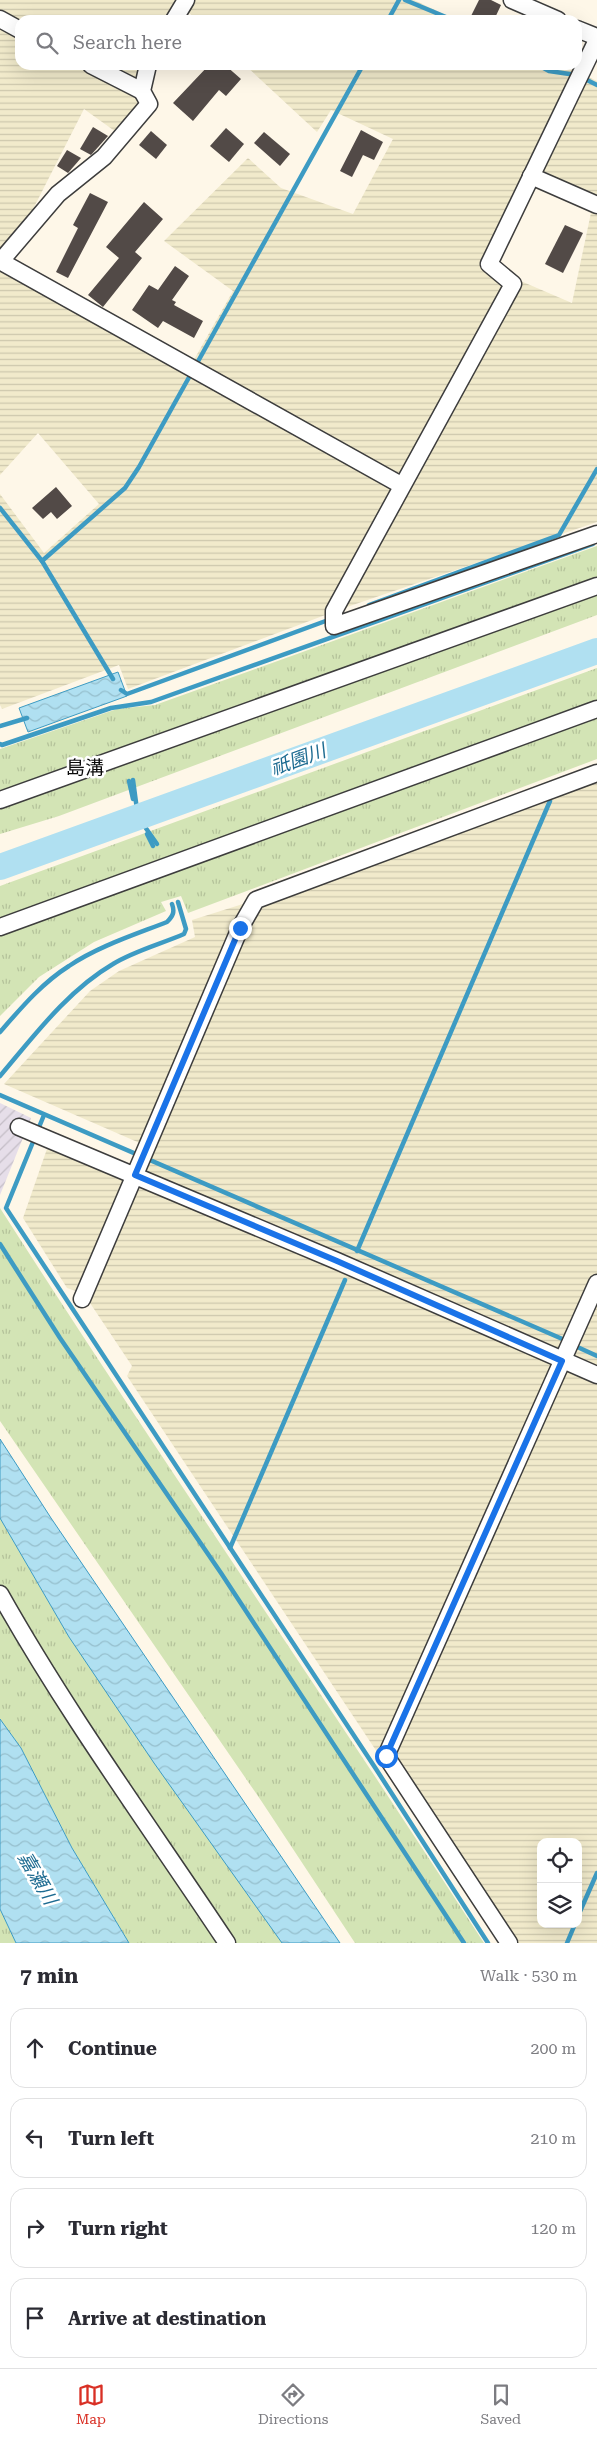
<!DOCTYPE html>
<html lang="en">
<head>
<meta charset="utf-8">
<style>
	body { margin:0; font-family:"Roboto Serif","Noto Sans JP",serif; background:#f7f7f7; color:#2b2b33 }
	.controls { position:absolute; right:15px; bottom:15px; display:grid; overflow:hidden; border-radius:10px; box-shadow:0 5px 20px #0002 }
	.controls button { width:45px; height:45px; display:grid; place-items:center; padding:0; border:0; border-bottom:1px solid #e1e1e2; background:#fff; color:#2b2b33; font:25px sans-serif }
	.stop { position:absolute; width:15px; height:15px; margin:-11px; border:4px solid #1a73e8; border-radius:50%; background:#fff }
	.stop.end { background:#1a73e8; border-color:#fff; box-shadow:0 1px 5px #0008 }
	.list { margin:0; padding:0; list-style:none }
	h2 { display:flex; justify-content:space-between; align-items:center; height:65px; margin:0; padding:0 20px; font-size:21px }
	h2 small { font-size:16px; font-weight:400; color:#7c7c81 }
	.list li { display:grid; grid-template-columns:32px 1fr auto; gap:15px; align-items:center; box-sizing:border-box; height:80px; margin:0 10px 10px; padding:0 10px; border:1px solid #e1e1e2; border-radius:15px }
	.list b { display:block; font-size:19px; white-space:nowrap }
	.list em { font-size:16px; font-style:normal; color:#7c7c81 }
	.icon { flex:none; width:28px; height:28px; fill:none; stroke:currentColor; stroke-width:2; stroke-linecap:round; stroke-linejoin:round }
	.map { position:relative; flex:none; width:597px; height:1943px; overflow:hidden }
	.search { position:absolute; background:#fff; box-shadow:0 5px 20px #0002; left:15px; right:15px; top:15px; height:55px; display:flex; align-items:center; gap:12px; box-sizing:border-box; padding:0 18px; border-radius:15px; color:#7c7c81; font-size:19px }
	.sheet { height:425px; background:#fff }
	nav { display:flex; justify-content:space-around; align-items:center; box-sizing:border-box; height:70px; border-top:1px solid #e1e1e2; background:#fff; font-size:14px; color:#7c7c81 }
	nav a { display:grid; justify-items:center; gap:2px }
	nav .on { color:#d93025 }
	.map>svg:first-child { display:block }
	.industrial { fill:url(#industrial-furrows) }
	.farmland { fill:url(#farmland-rules); fill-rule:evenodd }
	.grass { fill:url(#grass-tufts) }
	.water { fill:url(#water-waves); stroke:#3d9bc3 }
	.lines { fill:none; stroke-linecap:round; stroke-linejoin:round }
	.stream { stroke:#3d9bc3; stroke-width:4.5 }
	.river { stroke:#b0e0f1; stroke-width:26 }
	.building { fill:#524a47 }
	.street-casing { stroke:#3d3d3d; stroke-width:19 }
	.street { stroke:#fff; stroke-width:16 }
	.route { stroke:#1a73e8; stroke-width:6 }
	.labels { text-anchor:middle; stroke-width:5; stroke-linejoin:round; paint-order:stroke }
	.water-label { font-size:19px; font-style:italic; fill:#1d6b91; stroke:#fff }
	.neighbourhood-label { font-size:19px; fill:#0a0a0a; stroke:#fff }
</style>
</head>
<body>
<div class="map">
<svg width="597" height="1943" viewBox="0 0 597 1943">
	<defs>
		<pattern id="industrial-furrows" width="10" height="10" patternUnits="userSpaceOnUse" patternTransform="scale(1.25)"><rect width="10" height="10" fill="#e6dee9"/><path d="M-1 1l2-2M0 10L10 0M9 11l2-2" fill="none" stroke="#c4bdc6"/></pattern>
		<pattern id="farmland-rules" width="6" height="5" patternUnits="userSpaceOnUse" patternTransform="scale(1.25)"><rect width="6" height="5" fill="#f1eacb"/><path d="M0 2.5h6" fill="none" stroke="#cdc7ad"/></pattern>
		<pattern id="grass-tufts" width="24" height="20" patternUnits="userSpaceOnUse" patternTransform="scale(1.25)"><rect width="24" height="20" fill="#d3e4b5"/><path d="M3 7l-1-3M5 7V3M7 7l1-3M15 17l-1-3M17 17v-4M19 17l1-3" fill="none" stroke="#b4c29a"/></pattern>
		<pattern id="water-waves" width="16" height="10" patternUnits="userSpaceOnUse" patternTransform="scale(1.25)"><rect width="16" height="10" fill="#b0e0f1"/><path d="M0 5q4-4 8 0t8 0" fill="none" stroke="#96bfcd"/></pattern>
	</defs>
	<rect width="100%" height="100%" fill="#fef7e8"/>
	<polygon class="industrial" points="0,1103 31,1118 0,1195"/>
	<g class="farmland">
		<polygon points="0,0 414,0 456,20 197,20 178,3 168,20 20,20 20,65 142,65 140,105 116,132 84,109 29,217 0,251"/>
		<path d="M245,65h304l26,6 22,10v441l-253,86 -216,81 -9,-24 -117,44 -2,-4v-211l44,59 55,-49 -61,-71 -38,42v-210l187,107 46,-81 -69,-50 84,-83 33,30 72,26 40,-75 -62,-29 -14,22zM524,179l68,29 -20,95 -49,-21 -39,-22z"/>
		<path d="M597,778v1165h-81l-137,-188 -252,-379 5,-10 -44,-66 172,-398zM541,1842h37v82h-37z"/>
		<polygon points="246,903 142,1144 4,1084 90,991 119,971 195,937 192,920"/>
		<polygon points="48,1146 129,1180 82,1293 67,1288 23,1218"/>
	</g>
	<g class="grass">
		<polygon points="597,546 597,615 59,816 0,834 0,749 117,709 155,705"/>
		<polygon points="597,668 597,759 188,913 181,896 161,902 166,911 94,942 39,977 0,1016 0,886"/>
		<path d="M0,1208c158,247 325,489 484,735h-129l-93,-141 -262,-381z"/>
		<polygon points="0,1518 69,1637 298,1943 129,1943 72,1848 21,1748 0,1719"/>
		<polygon points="0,1909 16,1943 0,1943"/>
	</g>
	<g class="water">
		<polygon points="118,672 127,696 28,732 19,708"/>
		<polygon points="0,1439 51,1518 340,1943 282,1943 154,1763 69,1637 0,1518"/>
		<polygon points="0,1719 21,1748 72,1848 129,1943 16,1943 0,1909"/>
	</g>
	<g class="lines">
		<g class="stream">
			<polyline points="405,0 453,20"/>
			<polyline points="388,20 399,0"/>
			<polyline points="538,65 549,71 576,75"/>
			<polyline points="583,78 597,85"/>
			<polyline points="196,365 363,65"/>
			<polyline points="0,508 42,561 113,679"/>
			<polyline points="42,561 125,488 139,467 192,372"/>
			<polyline points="369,605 559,535 597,469"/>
			<polyline points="121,690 127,694 331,619"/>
			<polyline points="0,726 27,718"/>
			<polyline points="0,744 2,745 111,708 151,702 593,544"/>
			<polyline points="133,780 138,817 157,844"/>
			<polyline points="129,781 133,799"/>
			<polyline points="147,834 153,846"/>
			<path d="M0,1032c21,-24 42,-49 69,-66 30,-20 65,-31 98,-44 6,-6 8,-10 5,-18"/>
			<path d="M0,1076c34,-40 67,-85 113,-112 21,-13 48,-20 71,-30l2,-5 -8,-27"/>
			<polyline points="0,1095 567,1341"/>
			<polyline points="44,1115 6,1208 376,1769 488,1943"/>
			<polyline points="0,1244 60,1338 221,1573 464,1943"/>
			<polyline points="357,1251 550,801"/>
			<polyline points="573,1345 597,1356"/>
			<polyline points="230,1548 345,1280"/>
			<polyline points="578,1916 597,1873"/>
			<polyline points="567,1943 575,1924"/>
		</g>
		<polyline class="river" points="0,867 597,651"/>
	</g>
	<g class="building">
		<polygon points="479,0 491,0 501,5 494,20 479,20 471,16"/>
		<polygon points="209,65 225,65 241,79 226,96 219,90 193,121 173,103"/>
		<polygon points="93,127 108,136 91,155 80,149"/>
		<polygon points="226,128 244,144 229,162 210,146"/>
		<polygon points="361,130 383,142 374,160 363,155 352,177 340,171"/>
		<polygon points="151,131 167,145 156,159 139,145"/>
		<polygon points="264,132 290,154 280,166 254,143"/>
		<polygon points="67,150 81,158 68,173 57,166"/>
		<polygon points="90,193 108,202 68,278 56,272 78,228 73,225"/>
		<polygon points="144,202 163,219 135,252 142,258 103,307 88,295 119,258 106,247"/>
		<polygon points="565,225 583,233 563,273 545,264"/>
		<polygon points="175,266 189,276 172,300 176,302 174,305 203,321 194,338 163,321 158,328 132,310 149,285 158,290"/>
		<polygon points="56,487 72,506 57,519 51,512 43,519 32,508"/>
	</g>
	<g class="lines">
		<g class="street-casing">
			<g id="street">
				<polyline points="512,0 558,20"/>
				<polyline points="0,19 20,30"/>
				<polyline points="174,20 186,0"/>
				<polyline points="577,29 597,37"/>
				<polyline points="597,40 489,264 513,284 334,611 334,626 597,534"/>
				<polyline points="91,65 142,91"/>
				<polyline points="531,176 597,205"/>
				<polyline points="0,261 401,485"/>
				<polyline points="0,262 58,194 104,157 149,104 142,91 148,65"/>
				<polyline points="0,800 597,586"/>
				<polyline points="0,927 597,709"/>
				<polyline points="19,1127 337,1261 597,1375"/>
				<polyline points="82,1299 240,928 256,900 597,773"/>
				<path d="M0,1594c68,121 150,233 227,349"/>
				<polyline points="509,1943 386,1756 597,1283"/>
			</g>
		</g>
		<use href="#street" class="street"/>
	</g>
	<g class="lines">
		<polyline class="route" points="240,928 135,1175 337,1261 562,1361 386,1756"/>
	</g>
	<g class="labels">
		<g class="water-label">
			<text transform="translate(298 759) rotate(-20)" y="7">祇園川</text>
			<text transform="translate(38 1878) rotate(60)" y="7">嘉瀬川</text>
		</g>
		<g class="neighbourhood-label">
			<text x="85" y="774">島溝</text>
		</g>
	</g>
</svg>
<div class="controls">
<button><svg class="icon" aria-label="locate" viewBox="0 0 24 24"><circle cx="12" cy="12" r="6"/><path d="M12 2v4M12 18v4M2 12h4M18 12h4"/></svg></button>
<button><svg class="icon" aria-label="layers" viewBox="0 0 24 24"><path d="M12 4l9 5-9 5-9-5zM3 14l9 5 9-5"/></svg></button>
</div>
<div class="stop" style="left:386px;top:1756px"></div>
<div class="stop end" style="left:240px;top:928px"></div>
<div class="search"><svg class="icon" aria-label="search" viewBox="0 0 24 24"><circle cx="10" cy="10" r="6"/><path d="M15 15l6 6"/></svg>Search here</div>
</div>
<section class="sheet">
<h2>7 min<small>Walk · 530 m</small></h2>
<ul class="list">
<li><svg class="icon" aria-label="ahead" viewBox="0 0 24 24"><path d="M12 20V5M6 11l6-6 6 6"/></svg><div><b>Continue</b></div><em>200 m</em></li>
<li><svg class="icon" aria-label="left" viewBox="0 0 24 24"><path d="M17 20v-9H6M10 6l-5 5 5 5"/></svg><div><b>Turn left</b></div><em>210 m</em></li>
<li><svg class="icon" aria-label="right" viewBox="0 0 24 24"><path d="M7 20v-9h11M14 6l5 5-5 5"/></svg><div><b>Turn right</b></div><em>120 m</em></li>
<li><svg class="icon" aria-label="arrive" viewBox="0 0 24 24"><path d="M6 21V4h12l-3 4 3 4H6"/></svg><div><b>Arrive at destination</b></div></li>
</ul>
</section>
<nav>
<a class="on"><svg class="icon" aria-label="map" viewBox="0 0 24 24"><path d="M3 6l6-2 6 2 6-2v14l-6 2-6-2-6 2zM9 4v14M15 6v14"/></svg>Map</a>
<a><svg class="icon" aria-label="directions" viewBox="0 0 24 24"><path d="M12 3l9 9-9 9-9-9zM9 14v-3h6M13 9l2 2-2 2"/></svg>Directions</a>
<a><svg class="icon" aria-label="saved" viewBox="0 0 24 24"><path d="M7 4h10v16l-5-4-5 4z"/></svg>Saved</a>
</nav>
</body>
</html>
